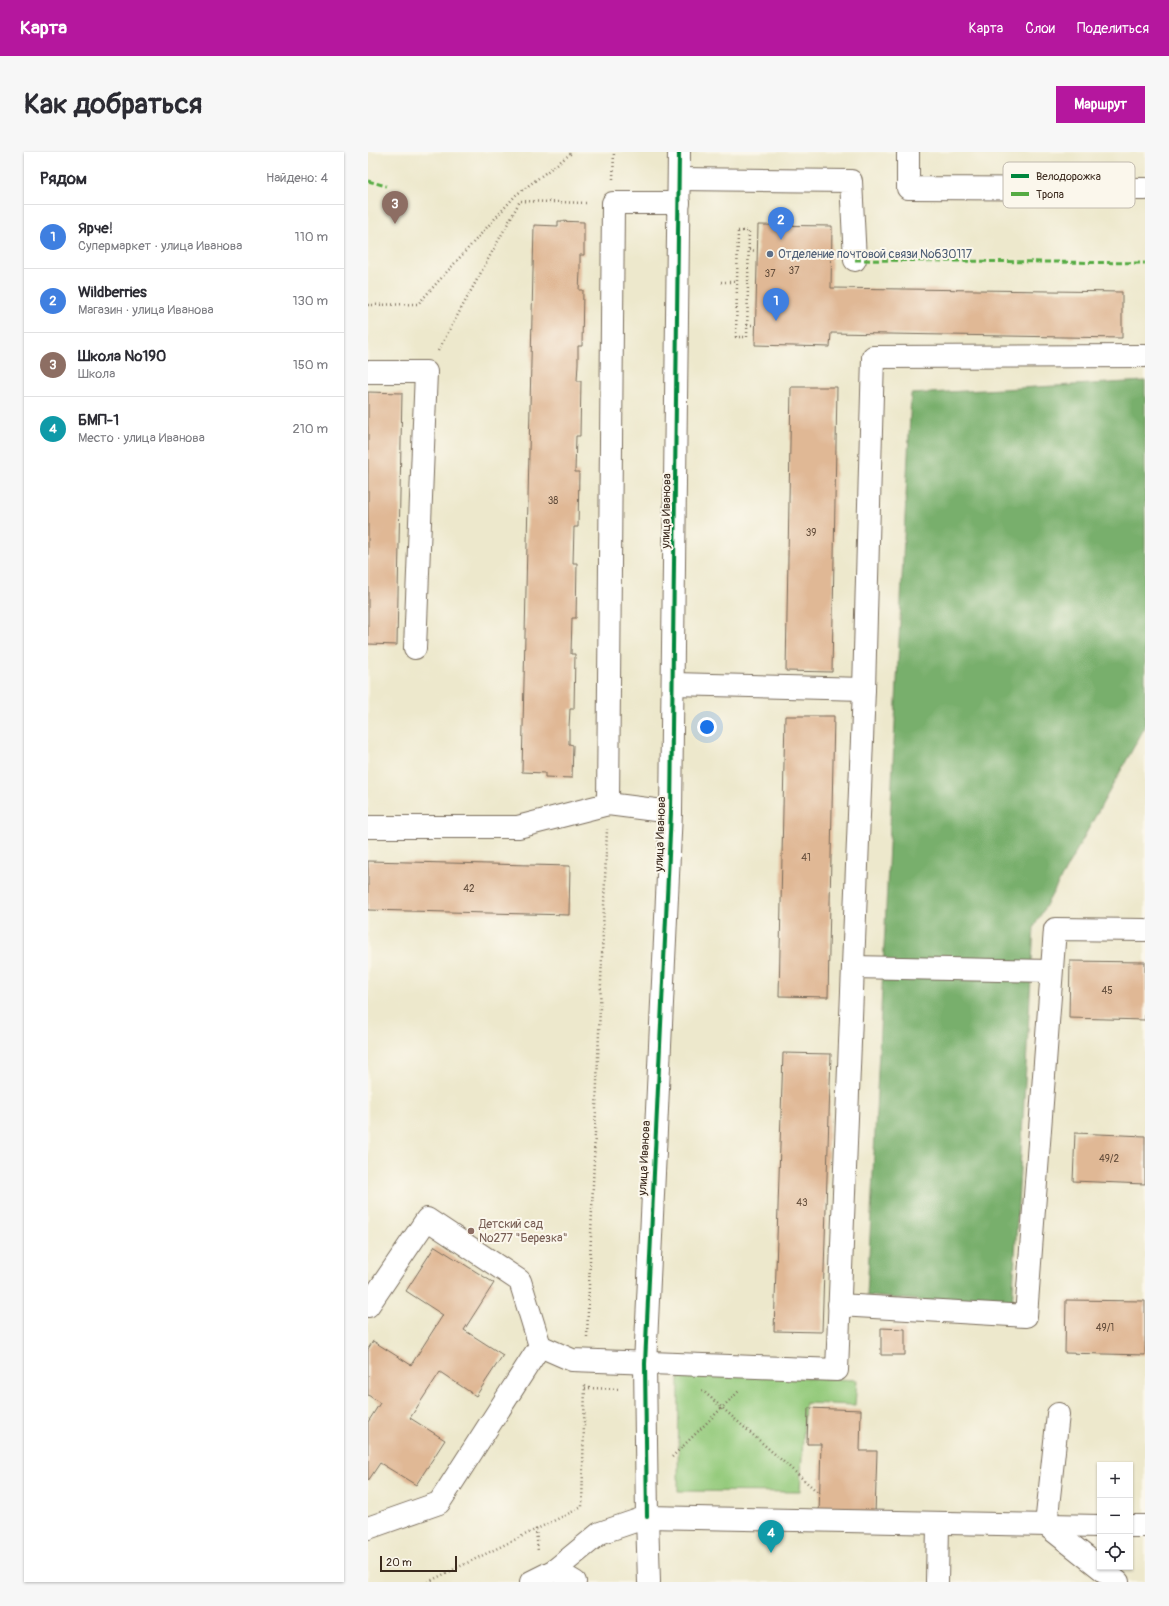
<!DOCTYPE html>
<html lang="ru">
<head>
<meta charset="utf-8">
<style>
	body { margin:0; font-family:Pangolin,sans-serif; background:#f7f7f7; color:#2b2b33 }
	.controls { position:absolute; right:12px; bottom:12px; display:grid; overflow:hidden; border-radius:0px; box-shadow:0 1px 3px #0004 }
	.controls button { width:36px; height:36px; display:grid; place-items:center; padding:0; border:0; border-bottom:1px solid #e1e1e2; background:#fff; color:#2b2b33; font:20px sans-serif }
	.scale { position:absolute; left:12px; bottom:10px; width:77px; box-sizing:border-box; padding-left:4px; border:2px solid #3b2a1e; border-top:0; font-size:11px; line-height:14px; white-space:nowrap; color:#3b2a1e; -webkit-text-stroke:3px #fbf7ec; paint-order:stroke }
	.you { position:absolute; left:339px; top:575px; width:14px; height:14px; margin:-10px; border:3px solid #fff; border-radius:50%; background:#1a73e8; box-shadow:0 0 0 6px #1a73e833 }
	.badge { display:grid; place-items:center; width:26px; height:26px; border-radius:50%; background:#b5179e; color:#fff; font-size:13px; font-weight:700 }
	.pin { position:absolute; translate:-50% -33px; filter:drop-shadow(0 1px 2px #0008) }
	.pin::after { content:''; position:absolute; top:21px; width:14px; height:12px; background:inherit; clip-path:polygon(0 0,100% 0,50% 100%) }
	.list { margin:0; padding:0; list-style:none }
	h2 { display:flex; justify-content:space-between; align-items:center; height:52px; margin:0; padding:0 16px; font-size:17px }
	h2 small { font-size:13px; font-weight:400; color:#7c7c81 }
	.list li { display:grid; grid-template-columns:26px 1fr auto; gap:12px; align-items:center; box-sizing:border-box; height:64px; padding:0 16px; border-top:1px solid #e1e1e2 }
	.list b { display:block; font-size:15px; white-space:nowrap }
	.list p { margin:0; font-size:13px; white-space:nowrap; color:#7c7c81 }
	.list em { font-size:13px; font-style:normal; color:#7c7c81 }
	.icon { flex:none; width:22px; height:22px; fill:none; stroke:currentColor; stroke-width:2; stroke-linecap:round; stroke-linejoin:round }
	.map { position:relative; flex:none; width:777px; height:1430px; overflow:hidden; border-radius:0px }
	header { display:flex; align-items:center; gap:24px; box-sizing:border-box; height:56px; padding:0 20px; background:#b5179e; color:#fff }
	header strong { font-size:19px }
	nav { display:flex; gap:22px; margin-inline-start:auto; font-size:14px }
	.intro { display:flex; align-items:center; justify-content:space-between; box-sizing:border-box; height:96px; padding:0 24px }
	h1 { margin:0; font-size:28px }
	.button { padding:10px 18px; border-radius:0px; background:#b5179e; color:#fff; font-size:14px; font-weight:700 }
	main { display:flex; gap:24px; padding:0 24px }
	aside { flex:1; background:#fff; border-radius:0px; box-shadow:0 1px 3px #0004 }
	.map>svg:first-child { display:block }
	.green { fill:#95cb7d; stroke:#687a4e }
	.forest { fill:#78af6c; stroke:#5a6c45 }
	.building { fill:#e0b895 }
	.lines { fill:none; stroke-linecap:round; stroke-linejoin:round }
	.minor-casing { stroke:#796c5b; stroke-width:24 }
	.major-casing { stroke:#796c5b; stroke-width:24 }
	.path { stroke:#796c5b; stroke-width:2.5; stroke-dasharray:1 3; stroke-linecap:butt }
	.minor { stroke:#fff; stroke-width:22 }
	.major { stroke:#fff; stroke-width:22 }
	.quiet { stroke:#55ab43; stroke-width:3; stroke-dasharray:6 3; stroke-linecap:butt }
	.cycleway-casing { stroke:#fbf7ec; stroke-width:6 }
	.cycleway { stroke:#00873e; stroke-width:4 }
	.service-dot { fill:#5c6f8a; stroke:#fbf7ec; stroke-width:1.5 }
	.education-dot { fill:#8d6e63; stroke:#fbf7ec; stroke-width:1.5 }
	.labels { text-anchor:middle; stroke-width:4; stroke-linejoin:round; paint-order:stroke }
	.number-label { font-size:10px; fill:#644e3c }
	.service-label { font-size:12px; fill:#4e5e75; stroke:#fbf7ec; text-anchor:start }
	.street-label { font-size:12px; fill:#3b2a1e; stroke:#fbf7ec }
	.education-label { font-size:12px; fill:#785e54; stroke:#fbf7ec; text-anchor:start }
	.key { fill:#fbf7ec; stroke:#c1baae; stroke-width:1 }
	.key-label { font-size:11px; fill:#3b2a1e }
</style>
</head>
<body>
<header>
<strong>Карта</strong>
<nav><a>Карта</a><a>Слои</a><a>Поделиться</a></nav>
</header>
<div class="intro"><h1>Как добраться</h1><a class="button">Маршрут</a></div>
<main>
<aside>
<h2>Рядом<small>Найдено: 4</small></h2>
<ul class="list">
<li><span class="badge" style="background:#3f7fe0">1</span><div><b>Ярче!</b><p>Супермаркет · улица Иванова</p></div><em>110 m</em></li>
<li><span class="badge" style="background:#3f7fe0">2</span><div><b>Wildberries</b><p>Магазин · улица Иванова</p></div><em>130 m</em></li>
<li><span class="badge" style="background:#8d6e63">3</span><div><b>Школа №190</b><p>Школа</p></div><em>150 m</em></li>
<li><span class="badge" style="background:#0f9aa8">4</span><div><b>БМП-1</b><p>Место · улица Иванова</p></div><em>210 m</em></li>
</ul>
</aside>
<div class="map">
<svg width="777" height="1430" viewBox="0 0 777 1430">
	<rect width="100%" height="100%" fill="#fbf7ec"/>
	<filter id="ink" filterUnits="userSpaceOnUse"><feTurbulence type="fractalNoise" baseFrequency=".025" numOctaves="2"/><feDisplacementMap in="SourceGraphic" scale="8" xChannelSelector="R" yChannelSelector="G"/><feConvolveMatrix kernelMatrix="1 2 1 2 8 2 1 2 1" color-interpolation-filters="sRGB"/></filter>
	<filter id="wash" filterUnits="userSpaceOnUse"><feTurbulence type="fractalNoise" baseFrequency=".012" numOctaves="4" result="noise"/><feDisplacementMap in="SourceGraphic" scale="16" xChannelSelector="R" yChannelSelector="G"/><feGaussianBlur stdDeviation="0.9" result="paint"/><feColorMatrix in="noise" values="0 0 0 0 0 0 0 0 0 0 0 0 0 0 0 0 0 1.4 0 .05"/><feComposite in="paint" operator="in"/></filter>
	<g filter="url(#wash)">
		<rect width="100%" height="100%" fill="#ede8cc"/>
		<polygon class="green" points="311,1220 489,1228 487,1253 437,1251 432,1340 310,1339"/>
		<polygon class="forest" points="777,229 777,575 666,775 644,1156 499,1144 543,242"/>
		<g id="blocks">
			<g class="building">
				<polygon points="190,69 216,70 216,103 212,103 212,120 211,138 215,138 214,194 210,194 210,211 209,229 213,229 212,284 208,284 207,320 211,320 210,375 206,375 205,411 209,411 208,466 204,466 203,502 207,502 206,557 202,557 201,575 201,592 205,593 204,626 177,625 177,621 154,620 166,73 190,74"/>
				<polygon points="390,73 464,74 463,136 754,140 754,186 463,181 462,195 387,193"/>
				<polygon points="423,235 469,235 464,520 418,519"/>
				<polygon points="0,240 34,241 29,493 0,492"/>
				<polygon points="417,564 466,564 460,845 411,844"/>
				<polygon points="0,709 202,714 201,763 0,758"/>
				<polygon points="702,809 777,810 777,868 701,866"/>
				<polygon points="415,901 463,902 454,1180 406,1179"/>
				<polygon points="707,981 777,984 777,1032 705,1029"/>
				<polygon points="67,1094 126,1131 96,1178 135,1203 108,1244 72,1220 42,1266 77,1288 48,1333 12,1311 0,1329 0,1270 12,1251 0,1243 0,1197 5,1189 43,1213 75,1163 38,1139"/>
				<polygon points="698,1148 777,1149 777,1203 697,1201"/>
				<polygon points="513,1176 537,1177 537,1203 513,1203"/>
				<polygon points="440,1256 493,1258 492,1299 509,1299 507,1363 451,1362 453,1292 439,1292"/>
			</g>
		</g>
	</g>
	<g filter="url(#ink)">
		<use href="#blocks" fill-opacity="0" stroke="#796c5b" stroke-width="1"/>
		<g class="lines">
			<g class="minor-casing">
				<g id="minor">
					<polyline points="311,0 303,660 277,1212 279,1365 732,1374"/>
					<polyline points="540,0 540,36 777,37"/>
					<polyline points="311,27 483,29 487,108"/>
					<polyline points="0,220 58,220 47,496"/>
					<polyline points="306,532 496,537"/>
					<polyline points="240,652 245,51 311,51"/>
					<polyline points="0,675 150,675 240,652 303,660"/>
					<polyline points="485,815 683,819"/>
					<polyline points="471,1153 658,1164 687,777 777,778"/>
					<polyline points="0,1154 59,1067 152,1129 172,1194 71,1351 0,1376"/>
					<polyline points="172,1194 204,1208 469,1218 496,537 505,205 777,204"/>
					<polyline points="690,1262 678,1373 750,1430"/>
					<polyline points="762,1374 777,1374"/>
					<polyline points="569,1430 570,1371"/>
				</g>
			</g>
			<g class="major-casing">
				<g id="major">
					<polyline points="187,1418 207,1430"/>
					<polyline points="163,1430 187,1418 232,1381 279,1365 281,1430"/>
				</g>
			</g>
			<g class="path">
				<polyline points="245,27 246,0"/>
				<polygon points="370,79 381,79 379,185 368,185"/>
				<polyline points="381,98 389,99"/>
				<polyline points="353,130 369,130"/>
				<polyline points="0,153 50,152 148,43 205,0"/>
				<polyline points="379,173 388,173"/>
				<polyline points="70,199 152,49 220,51"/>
				<polyline points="219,1185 239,677"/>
				<polyline points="217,1236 253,1237"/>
				<polyline points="334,1238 452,1342"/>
				<polyline points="304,1305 371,1239"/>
				<polyline points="168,1377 170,1400"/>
				<polyline points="60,1430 214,1355 217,1232"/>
			</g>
			<use href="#minor" class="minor"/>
			<use href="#major" class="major"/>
			<g class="quiet">
				<polyline points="0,29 18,34"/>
				<polyline points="487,108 777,111"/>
			</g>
			<g class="cycleway-casing">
				<polyline id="cycleway" points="279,1365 277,1212 303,660 311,0"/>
			</g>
			<use href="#cycleway" class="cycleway"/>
		</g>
	</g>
	<circle class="service-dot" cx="402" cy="102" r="4"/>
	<circle class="education-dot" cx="103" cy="1079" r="4"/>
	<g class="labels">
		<g class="number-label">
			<text x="426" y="122">37</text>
			<text x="402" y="125">37</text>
			<text x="185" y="352">38</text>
			<text x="443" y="384">39</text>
			<text x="438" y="709">41</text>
			<text x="101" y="740">42</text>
			<text x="739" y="842">45</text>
			<text x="741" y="1010">49/2</text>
			<text x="434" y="1054">43</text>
			<text x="737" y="1179">49/1</text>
		</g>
		<g class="service-label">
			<text x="410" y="106">Отделение почтовой связи №630117</text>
		</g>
		<g class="street-label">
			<text transform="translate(298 359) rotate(-89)" y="4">улица Иванова</text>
			<text transform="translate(292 682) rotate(-88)" y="4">улица Иванова</text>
			<text transform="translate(276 1006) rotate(-87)" y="4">улица Иванова</text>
		</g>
		<g class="education-label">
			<text x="111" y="1076">Детский сад<tspan x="111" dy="14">№277 "Березка"</tspan></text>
		</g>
	</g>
	<rect x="635" y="10" width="132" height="46" rx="6" class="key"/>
	<rect x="643" y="22" width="18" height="4" fill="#00873e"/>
	<rect x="643" y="40" width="18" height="4" fill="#55ab43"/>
	<g class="key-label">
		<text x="668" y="28">Велодорожка</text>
		<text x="668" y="46">Тропа</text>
	</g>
</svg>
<div class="controls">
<button>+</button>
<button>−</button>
<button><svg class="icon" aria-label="locate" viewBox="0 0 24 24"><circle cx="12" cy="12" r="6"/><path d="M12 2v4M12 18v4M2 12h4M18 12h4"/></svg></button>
</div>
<div class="scale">20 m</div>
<div class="you"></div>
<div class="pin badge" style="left:408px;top:169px;background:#3f7fe0">1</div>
<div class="pin badge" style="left:413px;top:88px;background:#3f7fe0">2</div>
<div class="pin badge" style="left:27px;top:72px;background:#8d6e63">3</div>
<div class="pin badge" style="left:403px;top:1401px;background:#0f9aa8">4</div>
</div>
</main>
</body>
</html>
